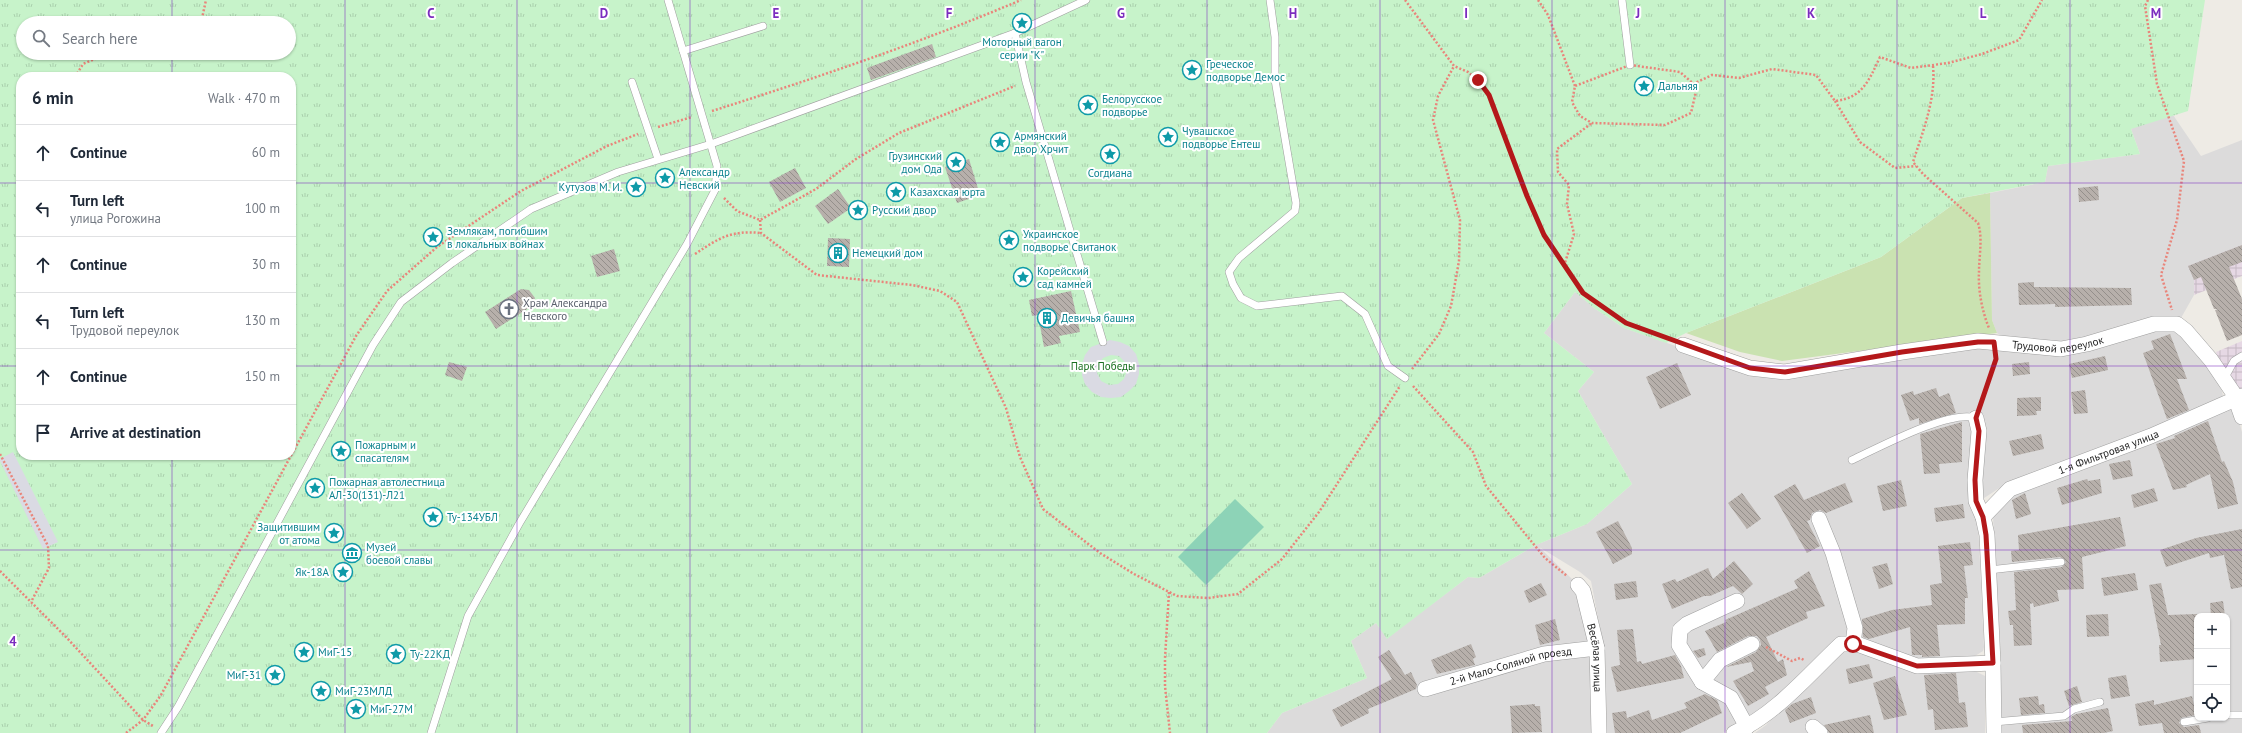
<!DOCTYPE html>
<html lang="en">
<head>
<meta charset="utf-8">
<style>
	body { margin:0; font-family:"PT Sans",sans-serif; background:#f6f6f7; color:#1f2937 }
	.controls { position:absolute; right:12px; bottom:12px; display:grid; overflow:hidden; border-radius:8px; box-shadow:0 1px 3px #0004 }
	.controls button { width:36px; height:36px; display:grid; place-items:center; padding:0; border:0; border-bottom:1px solid #e0e1e3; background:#fff; color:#1f2937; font:20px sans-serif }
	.stop { position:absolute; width:12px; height:12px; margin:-9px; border:3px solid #b4181a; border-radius:50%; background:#fff }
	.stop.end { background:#b4181a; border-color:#fff; box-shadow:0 1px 4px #0008 }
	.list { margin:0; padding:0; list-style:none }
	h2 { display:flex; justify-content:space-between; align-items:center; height:52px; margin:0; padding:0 16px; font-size:17px }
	h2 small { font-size:13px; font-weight:400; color:#747a83 }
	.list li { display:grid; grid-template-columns:26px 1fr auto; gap:12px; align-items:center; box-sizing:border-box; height:56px; padding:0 16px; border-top:1px solid #e0e1e3 }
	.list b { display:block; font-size:15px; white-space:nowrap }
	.list p { margin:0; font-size:13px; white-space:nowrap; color:#747a83 }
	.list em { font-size:13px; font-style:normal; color:#747a83 }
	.icon { flex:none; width:22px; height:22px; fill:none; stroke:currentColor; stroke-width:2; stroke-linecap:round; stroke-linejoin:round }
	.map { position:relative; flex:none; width:2242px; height:733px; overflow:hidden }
	.search { position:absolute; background:#fff; box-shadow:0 1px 3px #0004; left:16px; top:16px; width:280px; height:44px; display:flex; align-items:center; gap:10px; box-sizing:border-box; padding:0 14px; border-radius:22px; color:#747a83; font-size:15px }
	.panel { position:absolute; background:#fff; box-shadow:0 1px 3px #0004; left:16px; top:72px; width:280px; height:388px; border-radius:16px }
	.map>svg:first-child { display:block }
	.residential { fill:#dcdbdb; fill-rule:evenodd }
	.industrial { fill:url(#industrial-grid) }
	.grass { fill:#cae2b1 }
	.park { fill:url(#park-tufts); fill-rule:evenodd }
	.pitch { fill:#8dd3b7 }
	.plaza { fill:#dadae3; fill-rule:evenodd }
	.building { fill:url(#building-back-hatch) }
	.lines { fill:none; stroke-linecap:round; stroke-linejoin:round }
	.lane-casing { stroke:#9f9f9f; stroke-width:8 }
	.street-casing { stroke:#9f9f9f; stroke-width:16 }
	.path { stroke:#e9857b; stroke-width:2.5; stroke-dasharray:2 2; stroke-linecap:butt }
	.lane { stroke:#fff; stroke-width:7 }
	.street { stroke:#fff; stroke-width:15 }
	.route { stroke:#b4181a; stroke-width:5 }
	.grid { fill:none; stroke:#7b2cbf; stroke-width:1; stroke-opacity:0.55 }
	.labels { text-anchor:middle; stroke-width:4; stroke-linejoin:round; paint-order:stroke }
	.culture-label { font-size:11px; fill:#0d838f; stroke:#fff; text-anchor:start }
	.worship-label { font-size:11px; fill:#5b616d; stroke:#fff; text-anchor:start }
	.street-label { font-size:11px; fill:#1e1e1e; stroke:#fff }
	.park-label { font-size:11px; fill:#196f1f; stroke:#fff }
	.grid-label { font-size:13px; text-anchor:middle; font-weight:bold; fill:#7b2cbf; stroke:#fff; stroke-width:4; stroke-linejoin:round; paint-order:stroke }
</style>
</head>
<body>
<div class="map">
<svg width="2242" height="733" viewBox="0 0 2242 733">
	<defs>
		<pattern id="industrial-grid" width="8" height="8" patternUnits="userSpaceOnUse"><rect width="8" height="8" fill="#e6d8e4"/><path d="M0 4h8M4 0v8" fill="none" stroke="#c5b9c3"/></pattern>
		<pattern id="park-tufts" width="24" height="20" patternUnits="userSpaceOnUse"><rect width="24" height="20" fill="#c7f3ca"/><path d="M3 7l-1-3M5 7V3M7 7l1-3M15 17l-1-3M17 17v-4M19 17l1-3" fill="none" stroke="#aad0ad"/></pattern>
		<pattern id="building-back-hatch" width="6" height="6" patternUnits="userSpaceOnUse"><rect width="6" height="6" fill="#b7b0ab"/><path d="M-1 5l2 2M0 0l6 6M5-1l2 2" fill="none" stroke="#948f8b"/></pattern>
	</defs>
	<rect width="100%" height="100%" fill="#eeebe5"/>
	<g class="residential">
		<polygon points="2169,109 2201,156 2242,140 2242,245 2194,280 2194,295 2181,318 2062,346 2003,337 1997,333 1992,320 1990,193 2045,182 2048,166 2140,154 2131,129"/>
		<polygon points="1575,292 1594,308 1624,328 1753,373 1980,347 2060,353 2132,332 2175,330 2206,363 2222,391 2223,396 2220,401 1998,489 1981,500 1978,521 1984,647 1983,651 1975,656 1919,661 1849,636 1768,705 1723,733 1607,733 1605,655 1591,581 1580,572 1539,547 1573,580 1585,587 1597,733 1267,733 1282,713 1367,678 1351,641 1376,623 1387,638 1468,577 1479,578 1536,545 1587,524 1632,484 1578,391 1594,372 1544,333"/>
		<path d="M2235,407l7,25v301h-241v-72l-8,-144 17,-25zM2197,616h30v102h-30z"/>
		<polygon points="1844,648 1969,668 1985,676 1985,733 1755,733 1766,725 1832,655"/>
	</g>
	<g class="industrial">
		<polygon points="2242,245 2242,276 2194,295 2194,280 2188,266"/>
		<polygon points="2242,341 2242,389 2233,388 2223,371 2216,352"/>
	</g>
	<polygon class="grass" points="1990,193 1992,320 1997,333 1782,361 1740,352 1686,333 1881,257 1962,198"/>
	<path class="park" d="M0,0h2205l-17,111 -57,18 9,25 -92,12 -3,16 -83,16 -81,59 -195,76 -20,10 -42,-15 -30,-20 -19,-16 -31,41 50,39 -16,19 54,93 -45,40 -51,21 -57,33 -11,-1 -81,62 -11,-16 -25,18 16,37 -85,35 -15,20h-1267zM23,23h266v30h-266zM21,77h270v378h-270z"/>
	<polygon class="pitch" points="1235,499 1264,527 1206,585 1178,557"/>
	<g class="plaza">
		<path d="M1110,340l10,2 9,4 7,8 3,10v10l-3,10 -7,7 -8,6 -10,1 -10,-1 -9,-5 -7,-8 -3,-9v-11l3,-9 6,-8zM1111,355l8,1 6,6 2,9 -3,8 -6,5 -9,1 -8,-4 -4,-8 1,-8 5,-7z"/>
		<polygon points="13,452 58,542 43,549 0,461 0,459"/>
	</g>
	<g class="building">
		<polygon points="932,44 936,57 871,80 867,68"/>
		<polygon points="969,159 980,195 957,203 945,167"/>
		<polygon points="795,168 806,188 780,202 769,182"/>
		<polygon points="2098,186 2099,200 2079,202 2078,188"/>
		<polygon points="838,189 851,208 828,224 815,206"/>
		<polygon points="828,238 850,239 849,267 827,266"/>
		<polygon points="2242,245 2242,262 2229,267 2242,299 2242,335 2227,341 2215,310 2218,309 2214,309 2201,277 2194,280 2188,266"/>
		<polygon points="614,249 620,271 597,277 591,256"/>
		<polygon points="2034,282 2034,287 2131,288 2132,305 2055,307 2055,304 2019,305 2018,283"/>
		<polygon points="521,289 529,290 535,298 532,306 496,329 485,312"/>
		<polygon points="1071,291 1080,332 1059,336 1061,343 1044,347 1038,315 1032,316 1029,300"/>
		<polygon points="2170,334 2187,379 2177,379 2189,410 2167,419 2143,353 2154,349 2151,341"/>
		<polygon points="2105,356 2108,370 2072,378 2069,364"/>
		<polygon points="449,362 467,367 462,381 445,375"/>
		<polygon points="2029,362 2030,374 2013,376 2012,364"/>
		<polygon points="1677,363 1691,395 1660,409 1646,377"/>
		<polygon points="1936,388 1939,397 1949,393 1956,413 1919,424 1919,418 1910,421 1901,395 1913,391 1914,395"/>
		<polygon points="2085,390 2088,413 2074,414 2071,392"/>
		<polygon points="2041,397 2041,411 2036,411 2037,415 2017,416 2017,398"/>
		<polygon points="2208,421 2222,462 2224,461 2233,482 2238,504 2218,509 2210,474 2186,485 2187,487 2173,490 2156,444 2175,438 2174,436"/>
		<polygon points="1962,422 1962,462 1939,464 1940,473 1924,474 1920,434"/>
		<polygon points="2041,434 2044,449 2013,456 2009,441"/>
		<polygon points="2130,460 2133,476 2113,480 2109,464"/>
		<polygon points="2087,479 2088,481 2100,479 2102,493 2062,505 2057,488"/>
		<polygon points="1901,480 1907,506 1883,511 1877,486"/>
		<polygon points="1845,483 1853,502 1826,513 1820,510 1812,513 1810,520 1807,521 1820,546 1807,553 1774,496 1795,484 1804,500"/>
		<polygon points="2154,488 2158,501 2134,508 2131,495"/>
		<polygon points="1742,493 1761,519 1747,529 1728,503"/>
		<polygon points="2025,493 2031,514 2016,519 2012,500"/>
		<polygon points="1963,504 1965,518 1936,522 1934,508"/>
		<polygon points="2120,517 2126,546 2082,557 2084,589 2057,590 2059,601 2034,607 2033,603 2030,604 2032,645 2014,646 2013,625 2010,625 2008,611 2016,610 2014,572 2062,567 2066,562 2060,557 2012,562 2011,551 2019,550 2018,535"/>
		<polygon points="1618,521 1632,548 1632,554 1613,564 1596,532"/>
		<polygon points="2242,529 2242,587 2231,589 2224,555 2210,558 2209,553 2166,567 2160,550 2196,538"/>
		<polygon points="1970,542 1973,565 1964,566 1968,598 1965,598 1965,624 1937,625 1940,656 1922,657 1922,655 1912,655 1910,627 1869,639 1863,637 1862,619 1892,610 1932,605 1930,585 1942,583 1938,546"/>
		<polygon points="1734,561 1753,584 1742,594 1733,586 1710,596 1704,596 1672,609 1662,584 1675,579 1677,582 1708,568 1713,579"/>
		<polygon points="1887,563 1893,584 1879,589 1872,567"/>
		<polygon points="1809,571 1825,606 1806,612 1808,618 1766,637 1778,662 1783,659 1787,675 1765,687 1769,694 1748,706 1733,681 1754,671 1751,662 1726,667 1756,652 1761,645 1760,640 1757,636 1748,636 1717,652 1705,631 1726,622 1725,620 1798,588 1794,581"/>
		<polygon points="2135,573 2138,590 2104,596 2101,578"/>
		<polygon points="1636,581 1638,597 1616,600 1614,584"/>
		<polygon points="1541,583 1547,595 1529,603 1524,591"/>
		<polygon points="2161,583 2168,615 2197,614 2197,659 2160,662 2159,645 2161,645 2149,585"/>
		<polygon points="2223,601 2225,616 2211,616 2210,603"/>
		<polygon points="2108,614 2109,636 2087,637 2086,615"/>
		<polygon points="1555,619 1560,640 1540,645 1535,625"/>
		<polygon points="1633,629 1637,662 1641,661 1642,664 1675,655 1681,666 1684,678 1617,692 1611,667 1620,665 1617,630"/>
		<polygon points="1471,644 1476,657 1473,659 1475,665 1437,674 1431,660"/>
		<polygon points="1704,648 1706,655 1698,658 1693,651"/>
		<polygon points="1389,650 1405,675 1411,672 1417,685 1416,689 1368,709 1369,713 1341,727 1332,710 1392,679 1378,657"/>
		<polygon points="1869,664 1873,678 1849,684 1846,669"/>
		<polygon points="1956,673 1959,703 1965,702 1968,727 1935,730 1933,709 1928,710 1924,675"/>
		<polygon points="2126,675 2130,696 2111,699 2108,678"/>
		<polygon points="1895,676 1907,715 1884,720 1873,683"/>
		<polygon points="2077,686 2082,702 2069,706 2064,691"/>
		<polygon points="1705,694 1717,700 1722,713 1680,733 1615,733 1612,713 1626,711 1627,718 1649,710 1652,720 1687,708 1684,703"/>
		<polygon points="2038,696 2039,705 2044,704 2045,713 2021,715 2019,698"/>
		<polygon points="2192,696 2196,715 2181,718 2179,723 2184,727 2199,725 2201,733 2164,733 2162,723 2139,726 2135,704 2154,700 2154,705"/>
		<polygon points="1811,697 1816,713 1790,723 1785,710 1792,704"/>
		<polygon points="1535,704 1535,706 1540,706 1542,732 1512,733 1510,706"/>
		<polygon points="2108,708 2113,731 2104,733 2023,733 2022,725 2072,721 2071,717 2076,714"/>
		<polygon points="1870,715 1874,733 1829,733 1824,725"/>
	</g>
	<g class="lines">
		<g class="lane-casing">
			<g id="lane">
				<polyline points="1270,0 1275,37 1275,80 1296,203 1295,211 1239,258 1229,272 1233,284 1241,298 1257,306 1342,296 1365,314 1388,366 1405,378"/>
				<polyline points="1622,0 1630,65"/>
				<polyline points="1015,33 1026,82 1103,342"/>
				<polyline points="683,51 763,26"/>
				<polyline points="632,82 658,159"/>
				<polyline points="2224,379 2234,361 2242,356"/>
				<path d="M1852,460c26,-12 98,-51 124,-42"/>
				<polyline points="1989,570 2061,562"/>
				<polyline points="2227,715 2242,715"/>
				<polyline points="1994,722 2064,716 2074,709 2100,702"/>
				<polyline points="2184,722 2208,718"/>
				<polyline points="161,733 178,707 373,345 401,302 452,263 531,209 618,172 711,144 1015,33 1086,0"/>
				<polyline points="431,733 468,616 519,524 687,244 715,190 717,166 668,0"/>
			</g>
		</g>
		<g class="street-casing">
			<g id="street">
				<path id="s1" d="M1683,345l67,23 35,4 117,-20 76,-11 83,8 26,-5 67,-20h23l9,7 25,29 23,34 8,23"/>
				<polyline points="1976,418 1979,431 1975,480 1976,501 1983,517 1987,535 1993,663 1994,733"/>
				<path id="s2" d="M1983,517l27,-28 141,-53 91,-40"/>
				<polyline points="1819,519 1833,553 1855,628 1853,644"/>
				<path id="s3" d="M1578,585l5,6 14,57 2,85"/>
				<polyline points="1737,601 1687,624 1680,630 1679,645 1702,682 1731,698 1747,727"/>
				<polyline points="1702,682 1720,660 1752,644"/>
				<path id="s4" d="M1425,689l119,-35 53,-6"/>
				<polyline points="1813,727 1820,733"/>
				<path d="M1734,733c42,-19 74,-58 107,-89h16l60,22 76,-3"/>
			</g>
		</g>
		<g class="path">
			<polyline points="1405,0 1454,66 1468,72 1478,80 1489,95 1527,196 1544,235 1583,293 1626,323 1670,339"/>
			<polyline points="1538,0 1548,15 1575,86"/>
			<polyline points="2148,0 2145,6 2157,84 2184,161 2177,220 2161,275 2172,310"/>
			<polyline points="201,23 206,0"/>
			<polygon points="1630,65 1680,72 1697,87 1691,113 1665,125 1592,123 1580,116 1572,102 1575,86"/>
			<path d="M1933,66c3,33 -10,65 -20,96l10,12 55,49c5,15 1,33 1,49 -1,18 3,39 10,56"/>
			<polyline points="75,77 83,64 109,53"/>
			<path d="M1693,84l19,-9 27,3 33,-9 44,6 19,26c28,-3 34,-21 45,-44l31,11 37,-5 34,-9 37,-14 23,-40"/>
			<polyline points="1835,101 1860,142 1895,168 1916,166"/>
			<path d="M712,111c104,-33 208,-68 309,-111"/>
			<polyline points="658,127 692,117"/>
			<polyline points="724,198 737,211 760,220 816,189 856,159 899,133 1015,86"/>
			<polyline points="760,220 761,233 817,275 912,285 940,291 957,302 1006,408 1020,457 1043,509 1100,553 1134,574 1177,596 1208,598 1238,594 1282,559 1319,512 1400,386"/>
			<path d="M695,254c24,-16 36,-24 66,-21"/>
			<polyline points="1564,266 1574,234 1567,204 1569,185 1558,172 1557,149 1592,123"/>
			<polyline points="291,341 295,354"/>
			<polyline points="1412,369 1439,334 1451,306 1459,261 1460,220 1433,120 1438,96 1454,66"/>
			<polyline points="1413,386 1473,452 1486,486 1545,558 1567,576"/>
			<polyline points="1981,404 1996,358"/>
			<polyline points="0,454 48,546 49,568 31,602"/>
			<polyline points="0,571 66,637 143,720 153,726"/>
			<polyline points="1169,592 1165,658 1165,686 1170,733"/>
			<polyline points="1766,647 1792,661 1800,658 1804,660"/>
			<polyline points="126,733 143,720 161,695 356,336 387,291 437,247 521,191 607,146 638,134"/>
		</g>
		<use href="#lane" class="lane"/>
		<use href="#street" class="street"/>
	</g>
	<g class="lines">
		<polyline class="route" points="1478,80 1489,95 1527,196 1544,235 1583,293 1626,323 1750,368 1785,372 1902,352 1978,342 1994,342 1996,359 1976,418 1979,431 1975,480 1976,501 1983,517 1986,535 1993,663 1917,666 1853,644"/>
	</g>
	<path class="grid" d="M172,0v23M345,0v733M517,0v733M690,0v733M862,0v733M1035,0v733M1207,0v733M1380,0v733M1552,0v733M1725,0v733M1897,0v733M2070,0v733M172,53v24M0,183h21M291,183h1951M0,366h21M291,366h1951M172,455v278M0,550h2242"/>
	<defs>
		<g id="sight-ring" transform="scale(1)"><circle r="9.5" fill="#fff" stroke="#0f9aa8" stroke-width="1.5"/><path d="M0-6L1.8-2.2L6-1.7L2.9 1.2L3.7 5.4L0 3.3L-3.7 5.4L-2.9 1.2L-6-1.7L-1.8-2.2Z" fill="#0f9aa8"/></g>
		<g id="building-ring" transform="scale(1)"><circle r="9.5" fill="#fff" stroke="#0f9aa8" stroke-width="1.5"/><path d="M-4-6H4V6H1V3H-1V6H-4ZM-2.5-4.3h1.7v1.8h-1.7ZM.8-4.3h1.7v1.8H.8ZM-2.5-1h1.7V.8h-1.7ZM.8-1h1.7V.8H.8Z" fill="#0f9aa8"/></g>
		<g id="church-ring" transform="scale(1)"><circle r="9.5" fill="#fff" stroke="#6b7280" stroke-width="1.5"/><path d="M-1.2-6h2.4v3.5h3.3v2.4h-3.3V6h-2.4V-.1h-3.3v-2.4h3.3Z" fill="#6b7280"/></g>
		<g id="museum-ring" transform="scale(1)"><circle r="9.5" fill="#fff" stroke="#0f9aa8" stroke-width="1.5"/><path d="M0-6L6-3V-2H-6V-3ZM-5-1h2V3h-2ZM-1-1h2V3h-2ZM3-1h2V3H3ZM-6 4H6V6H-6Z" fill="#0f9aa8"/></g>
	</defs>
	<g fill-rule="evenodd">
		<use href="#sight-ring" x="1022" y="23"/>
		<use href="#sight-ring" x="1192" y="70"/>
		<use href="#sight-ring" x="1644" y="86"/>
		<use href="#sight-ring" x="1088" y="105"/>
		<use href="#sight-ring" x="1168" y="137"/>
		<use href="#sight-ring" x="1000" y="142"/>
		<use href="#sight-ring" x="1110" y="154"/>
		<use href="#sight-ring" x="956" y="162"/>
		<use href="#sight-ring" x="665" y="178"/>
		<use href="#sight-ring" x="636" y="187"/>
		<use href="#sight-ring" x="896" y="192"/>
		<use href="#sight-ring" x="858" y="210"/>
		<use href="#sight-ring" x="433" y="237"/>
		<use href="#sight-ring" x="1009" y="240"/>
		<use href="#building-ring" x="838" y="253"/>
		<use href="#sight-ring" x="1023" y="277"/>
		<use href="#church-ring" x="509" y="309"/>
		<use href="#building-ring" x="1047" y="318"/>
		<use href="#sight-ring" x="341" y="451"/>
		<use href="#sight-ring" x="315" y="488"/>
		<use href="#sight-ring" x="433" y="517"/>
		<use href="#sight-ring" x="334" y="533"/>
		<use href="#museum-ring" x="352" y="553"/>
		<use href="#sight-ring" x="343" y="572"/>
		<use href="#sight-ring" x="304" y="652"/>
		<use href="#sight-ring" x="396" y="654"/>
		<use href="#sight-ring" x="275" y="675"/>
		<use href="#sight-ring" x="321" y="691"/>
		<use href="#sight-ring" x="356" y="709"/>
	</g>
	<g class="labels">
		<g class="culture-label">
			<text x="1022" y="46" text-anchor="middle">Моторный вагон<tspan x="1022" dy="13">серии "К"</tspan></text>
			<text x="1206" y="68">Греческое<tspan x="1206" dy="13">подворье Демос</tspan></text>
			<text x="1658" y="90">Дальняя</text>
			<text x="1102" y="103">Белорусское<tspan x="1102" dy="13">подворье</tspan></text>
			<text x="1182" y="135">Чувашское<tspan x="1182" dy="13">подворье Ентеш</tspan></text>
			<text x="1014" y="140">Армянский<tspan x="1014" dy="13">двор Хрчит</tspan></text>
			<text x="942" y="160" text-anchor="end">Грузинский<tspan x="942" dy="13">дом Ода</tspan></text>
			<text x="679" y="176">Александр<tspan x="679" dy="13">Невский</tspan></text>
			<text x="1110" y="177" text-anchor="middle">Согдиана</text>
			<text x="622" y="191" text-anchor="end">Кутузов М. И.</text>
			<text x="910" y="196">Казахская юрта</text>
			<text x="872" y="214">Русский двор</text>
			<text x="447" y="235">Землякам, погибшим<tspan x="447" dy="13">в локальных войнах</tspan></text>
			<text x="1023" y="238">Украинское<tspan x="1023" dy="13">подворье Свитанок</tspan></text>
			<text x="852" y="257">Немецкий дом</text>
			<text x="1037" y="275">Корейский<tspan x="1037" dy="13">сад камней</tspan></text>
			<text x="1061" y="322">Девичья башня</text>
			<text x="355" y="449">Пожарным и<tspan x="355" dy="13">спасателям</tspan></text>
			<text x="329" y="486">Пожарная автолестница<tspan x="329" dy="13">АЛ-30(131)-Л21</tspan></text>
			<text x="447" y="521">Ту-134УБЛ</text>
			<text x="320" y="531" text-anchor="end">Защитившим<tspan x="320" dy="13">от атома</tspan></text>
			<text x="366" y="551">Музей<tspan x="366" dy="13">боевой славы</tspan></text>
			<text x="329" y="576" text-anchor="end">Як-18А</text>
			<text x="318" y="656">МиГ-15</text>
			<text x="410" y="658">Ту-22КД</text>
			<text x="261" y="679" text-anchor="end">МиГ-31</text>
			<text x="335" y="695">МиГ-23МЛД</text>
			<text x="370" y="713">МиГ-27М</text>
		</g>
		<g class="worship-label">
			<text x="523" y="307">Храм Александра<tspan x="523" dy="13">Невского</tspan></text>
		</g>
		<g class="street-label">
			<text dy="4" stroke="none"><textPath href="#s1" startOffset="382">Трудовой переулок</textPath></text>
			<text dy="4" stroke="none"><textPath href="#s2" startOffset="144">1-я Фильтровая улица</textPath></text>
			<text dy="4" stroke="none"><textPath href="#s3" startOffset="76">Весёлая улица</textPath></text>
			<text dy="4" stroke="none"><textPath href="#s4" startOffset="89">2-й Мало-Соляной проезд</textPath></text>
		</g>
		<g class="park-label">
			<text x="1103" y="370">Парк Победы</text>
		</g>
	</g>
	<g class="grid-label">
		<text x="431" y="18">C</text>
		<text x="604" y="18">D</text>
		<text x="776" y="18">E</text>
		<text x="949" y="18">F</text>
		<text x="1121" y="18">G</text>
		<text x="1293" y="18">H</text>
		<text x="1466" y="18">I</text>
		<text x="1638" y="18">J</text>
		<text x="1811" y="18">K</text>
		<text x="1983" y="18">L</text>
		<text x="2156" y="18">M</text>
		<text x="13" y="646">4</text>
	</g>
</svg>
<div class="controls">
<button>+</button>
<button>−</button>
<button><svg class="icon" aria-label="locate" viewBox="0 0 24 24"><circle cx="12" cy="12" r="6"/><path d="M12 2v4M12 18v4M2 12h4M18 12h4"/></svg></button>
</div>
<div class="stop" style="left:1853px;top:644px"></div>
<div class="stop end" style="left:1478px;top:80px"></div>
<div class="search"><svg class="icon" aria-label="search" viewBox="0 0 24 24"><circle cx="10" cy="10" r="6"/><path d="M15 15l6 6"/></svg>Search here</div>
<section class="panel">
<h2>6 min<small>Walk · 470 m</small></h2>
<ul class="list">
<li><svg class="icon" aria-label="ahead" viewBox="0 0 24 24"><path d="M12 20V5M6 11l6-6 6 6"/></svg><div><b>Continue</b></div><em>60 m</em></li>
<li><svg class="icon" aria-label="left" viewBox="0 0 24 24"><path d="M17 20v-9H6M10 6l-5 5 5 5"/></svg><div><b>Turn left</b><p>улица Рогожина</p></div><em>100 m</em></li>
<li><svg class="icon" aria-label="ahead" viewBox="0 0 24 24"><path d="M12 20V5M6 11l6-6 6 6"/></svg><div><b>Continue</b></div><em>30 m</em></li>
<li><svg class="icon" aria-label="left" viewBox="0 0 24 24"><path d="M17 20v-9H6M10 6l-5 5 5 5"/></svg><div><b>Turn left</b><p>Трудовой переулок</p></div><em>130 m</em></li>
<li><svg class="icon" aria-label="ahead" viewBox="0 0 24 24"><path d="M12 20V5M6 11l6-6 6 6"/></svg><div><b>Continue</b></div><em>150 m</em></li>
<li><svg class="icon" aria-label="arrive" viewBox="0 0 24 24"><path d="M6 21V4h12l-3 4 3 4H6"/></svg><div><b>Arrive at destination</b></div></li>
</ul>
</section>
</div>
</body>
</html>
